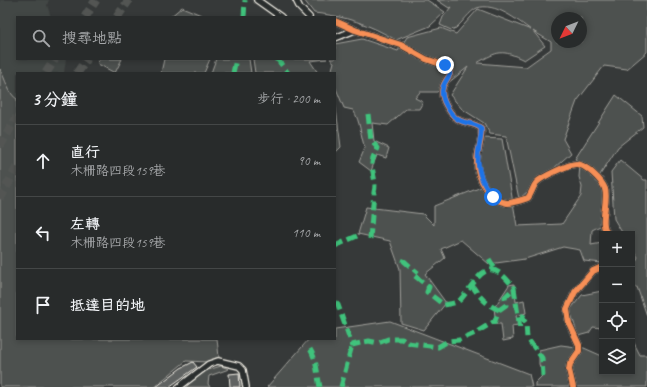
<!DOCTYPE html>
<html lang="zh-TW">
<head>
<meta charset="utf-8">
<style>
	body { margin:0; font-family:Caveat,"LXGW WenKai TC",sans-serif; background:#343737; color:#f1f3f6 }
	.controls { position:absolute; right:12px; bottom:12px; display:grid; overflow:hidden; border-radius:0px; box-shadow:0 2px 6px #0003 }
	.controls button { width:36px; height:36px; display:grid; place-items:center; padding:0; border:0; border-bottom:1px solid #444747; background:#282b2b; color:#f1f3f6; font:20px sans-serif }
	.compass { position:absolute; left:551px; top:12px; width:36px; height:36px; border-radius:50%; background:#282b2b; box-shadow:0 2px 6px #0003; rotate:227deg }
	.stop { position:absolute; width:12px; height:12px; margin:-9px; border:3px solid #1a73e8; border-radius:50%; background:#fff }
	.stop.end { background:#1a73e8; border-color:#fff; box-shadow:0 1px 4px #0008 }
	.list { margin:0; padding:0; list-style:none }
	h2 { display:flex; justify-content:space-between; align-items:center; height:52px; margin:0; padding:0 16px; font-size:17px }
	h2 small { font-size:13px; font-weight:400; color:#a5a7a9 }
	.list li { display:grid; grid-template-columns:26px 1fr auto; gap:12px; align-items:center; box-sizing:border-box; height:72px; padding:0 16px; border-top:1px solid #444747 }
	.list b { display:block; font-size:15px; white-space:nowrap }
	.list p { margin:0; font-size:13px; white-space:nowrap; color:#a5a7a9 }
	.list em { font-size:13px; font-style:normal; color:#a5a7a9 }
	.icon { flex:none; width:22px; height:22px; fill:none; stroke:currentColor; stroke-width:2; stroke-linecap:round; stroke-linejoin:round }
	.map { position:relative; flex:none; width:647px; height:387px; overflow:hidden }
	.search { position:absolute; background:#282b2b; box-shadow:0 2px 6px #0003; left:16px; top:16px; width:320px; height:44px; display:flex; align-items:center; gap:10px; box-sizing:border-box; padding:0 14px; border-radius:0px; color:#a5a7a9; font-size:15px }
	.panel { position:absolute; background:#282b2b; box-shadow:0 2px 6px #0003; left:16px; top:72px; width:320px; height:268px; border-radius:0px }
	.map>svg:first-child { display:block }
	.built { fill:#434645 }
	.green { fill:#4e514f; stroke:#a1a19c; fill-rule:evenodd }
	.building { fill:#616362; stroke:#f4f1e8 }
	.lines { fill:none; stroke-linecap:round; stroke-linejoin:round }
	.trunk-tunnel { stroke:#525553; stroke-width:9; stroke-dasharray:9 4.5; stroke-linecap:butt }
	.minor-casing { stroke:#f4f1e8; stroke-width:8 }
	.minor { stroke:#2a2d2e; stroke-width:5.5 }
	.quiet { stroke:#40c37c; stroke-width:5; stroke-dasharray:10 5; stroke-linecap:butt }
	.cycleway-casing { stroke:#2a2d2e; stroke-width:8 }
	.cycleway { stroke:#f78f57; stroke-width:6 }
	.route { stroke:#1a73e8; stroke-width:5 }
</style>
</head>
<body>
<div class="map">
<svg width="647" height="387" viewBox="0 0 647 387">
	<rect width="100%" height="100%" fill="#363939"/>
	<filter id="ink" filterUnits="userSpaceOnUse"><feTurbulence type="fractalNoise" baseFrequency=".025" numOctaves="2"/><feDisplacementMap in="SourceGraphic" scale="8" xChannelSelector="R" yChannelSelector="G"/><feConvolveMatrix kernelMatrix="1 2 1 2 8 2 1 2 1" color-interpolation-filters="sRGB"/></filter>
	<g filter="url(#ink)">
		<polygon class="built" points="0,0 49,0 47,5 51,17 17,17 17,59 66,59 64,73 17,73 17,99 10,92 8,85 0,69"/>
		<g class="green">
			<path d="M304,0h123l18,12 -15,14 -34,14c-27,-16 -51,-24 -82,-27z"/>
			<path d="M437,0h210v52l-20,17 -23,-3 -27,35 -14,38 8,14 -52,46 -13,-63 -16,-2 -6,-11 -22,-14 -12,-14 18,-28 -31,25h-17l-5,6 8,4 -4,7h-13l-18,16 -16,-2 2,18 15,7 -3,10 -9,-3 -6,16 -12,-9 6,-14c-5,-13 -4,-26 -12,-38l-9,-2 -9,-22v-13h-4l3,-11 -4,-3h5v-15l27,-5 36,12 9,-14 34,-9 15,6 22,-25 53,21c-14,-10 -36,-28 -54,-22 -7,3 -15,15 -21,20l-5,2 -11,-5 3,-8 8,-10 -2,1zM557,18h24v24h-24zM533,31l18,11v7l-25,18 -49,-4c21,-12 25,-14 47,-3l21,-14z"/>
			<polygon points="182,7 206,17 170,17"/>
			<polygon points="99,59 122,59 115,73 98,64"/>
			<polygon points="164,59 210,59 204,73 161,73"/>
			<polygon points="216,59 249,59 251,73 211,73"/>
			<polygon points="253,59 327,59 310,61 318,73 255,73"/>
			<path d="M0,69c5,9 9,26 17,30v240h200l2,18 -10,5 -23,-1 -32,26h-154z"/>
			<polygon points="616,95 642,116 643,127 618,147 600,175 575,159"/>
			<polygon points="335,101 341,147 335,153"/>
			<path d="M483,138l19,1 15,87 45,-2 19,-28 1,-9 -3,-10 1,-12 20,11 5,19 -3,30 -10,5 -1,15 11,-2v20l-18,-2 -4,-11 -17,-3 -38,12 -36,5 -28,-24 -20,9 4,9 -20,16 21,29 -22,27 -23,-7 -1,-54 -10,-28 -32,-7 8,-27 57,7 11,11v-19l50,-20c-4,-17 -7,-31 -1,-48z"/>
			<polygon points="620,160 644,180 647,180 647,316 637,287 632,288 632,269 638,257 632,248 632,234 623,234 614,219 611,172"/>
			<polygon points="514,284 516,302 524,300 526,313 516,316 518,325 512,326 513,339 503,341 501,324 496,324 494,308 509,285"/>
			<polygon points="602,291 602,328 593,327 589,333 578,336 570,310 582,295"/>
			<polygon points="390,321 529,374 532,387 267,387 309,339 335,339 335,329"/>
			<polygon points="632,339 640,355 647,355 647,387 535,387 535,383 543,375 539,364 539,350 561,345 584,348 602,356 602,372 632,372"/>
			<polygon points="221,366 229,369 209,376 208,384 210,387 182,387 208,370"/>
		</g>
		<g class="building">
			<polygon points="193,362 197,367 169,387 156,387 181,368"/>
			<polygon points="239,373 240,387 230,387 229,374"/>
		</g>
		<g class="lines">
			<g class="trunk-tunnel">
				<polyline points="85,17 96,0"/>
				<polyline points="117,17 129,0"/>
				<polyline points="46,73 55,59"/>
				<polyline points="77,73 87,59"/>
				<polyline points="0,146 17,117"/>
				<polyline points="0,199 17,167"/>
			</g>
			<g class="minor-casing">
				<g id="minor">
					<polyline points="257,0 281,17"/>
					<polyline points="296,0 300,8 309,17"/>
					<path d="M335,21l20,9 46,15 25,14 23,8 1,7c-2,4 -6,9 -7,13 -4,11 8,30 18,34 8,3 13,2 20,7 2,12 -4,22 -4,34 0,16 13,39 30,41 7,0 15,-3 21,-5 4,-5 5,-12 9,-16 5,-5 32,-18 39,-18 9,0 26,16 29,25 4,13 -7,35 3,45"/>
					<polyline points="335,38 355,30"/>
					<polyline points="179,387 209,364 218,361 239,366 243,370 246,387"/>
					<polyline points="573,387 569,370 570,364 579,351 579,345 569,323 567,309 575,292 593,271 602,267"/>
				</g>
			</g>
			<use href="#minor" class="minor"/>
			<g class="quiet">
				<polyline points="244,17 245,0"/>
				<polyline points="275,59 278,60 288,73"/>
				<polyline points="233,73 236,59"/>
				<path d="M368,114l3,27 7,7c-2,5 -6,10 -6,15 0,10 5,20 2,29l-4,47"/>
				<polyline points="335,246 357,236"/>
				<polyline points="405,259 404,261 418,273"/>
				<polyline points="489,259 497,272"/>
				<path d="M415,276l14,11 -2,5 17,13c5,-1 14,-2 17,-6 19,-22 26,-47 53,-11"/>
				<path d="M471,284c8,12 14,20 28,26"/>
				<polyline points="335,302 338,305 352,345 369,341 378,343 388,339 402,339 407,343 438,347 448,341 459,340 475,333 495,321 499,310 506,305 505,297 514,288 520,329"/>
				<polyline points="524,314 522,318 526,323 527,338 542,358 543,376"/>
				<path d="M310,349c7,11 7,25 10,38"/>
				<polyline points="341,387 352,345"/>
			</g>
			<g class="cycleway-casing">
				<g id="cycleway">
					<path d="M335,21l20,9 46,15 25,14 23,8 1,7c-2,4 -6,9 -7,13 -4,11 8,30 18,34 8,3 13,2 20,7 2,12 -4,22 -4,34 0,16 13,39 30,41 7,0 15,-3 21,-5 4,-5 5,-12 9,-16 5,-5 32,-18 39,-18 9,0 26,16 29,25 4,13 -7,35 3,45"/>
					<polyline points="573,387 569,370 570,364 579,351 579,345 569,323 567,309 575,292 593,271 602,267"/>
				</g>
			</g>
			<use href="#cycleway" class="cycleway"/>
		</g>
	</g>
	<g class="lines" filter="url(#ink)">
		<path class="route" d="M445,65l4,2 1,7c-2,4 -6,9 -7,13 -4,11 8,30 18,34 7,3 13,2 20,7 1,7 -1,12 -2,19 -3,20 1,34 14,50"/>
	</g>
</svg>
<div class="controls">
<button>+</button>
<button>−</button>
<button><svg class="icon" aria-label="locate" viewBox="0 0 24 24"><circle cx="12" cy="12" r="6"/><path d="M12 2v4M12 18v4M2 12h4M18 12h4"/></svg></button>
<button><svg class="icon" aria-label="layers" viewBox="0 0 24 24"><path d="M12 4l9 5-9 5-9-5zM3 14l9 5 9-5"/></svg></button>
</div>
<svg class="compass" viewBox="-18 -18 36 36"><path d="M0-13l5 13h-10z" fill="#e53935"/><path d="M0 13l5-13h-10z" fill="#a5a7a9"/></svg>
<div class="stop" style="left:493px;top:197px"></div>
<div class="stop end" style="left:445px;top:65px"></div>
<div class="search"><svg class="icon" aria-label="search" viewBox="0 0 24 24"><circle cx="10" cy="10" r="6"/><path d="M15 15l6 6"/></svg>搜尋地點</div>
<section class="panel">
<h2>3 分鐘<small>步行 · 200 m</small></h2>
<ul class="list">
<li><svg class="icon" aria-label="ahead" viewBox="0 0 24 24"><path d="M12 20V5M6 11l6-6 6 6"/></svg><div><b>直行</b><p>木柵路四段159巷</p></div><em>90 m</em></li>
<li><svg class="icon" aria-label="left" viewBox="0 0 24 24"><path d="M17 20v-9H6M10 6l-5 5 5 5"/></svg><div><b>左轉</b><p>木柵路四段159巷</p></div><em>110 m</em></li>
<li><svg class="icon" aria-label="arrive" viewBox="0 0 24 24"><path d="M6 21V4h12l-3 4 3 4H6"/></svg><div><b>抵達目的地</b></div></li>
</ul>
</section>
</div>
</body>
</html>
